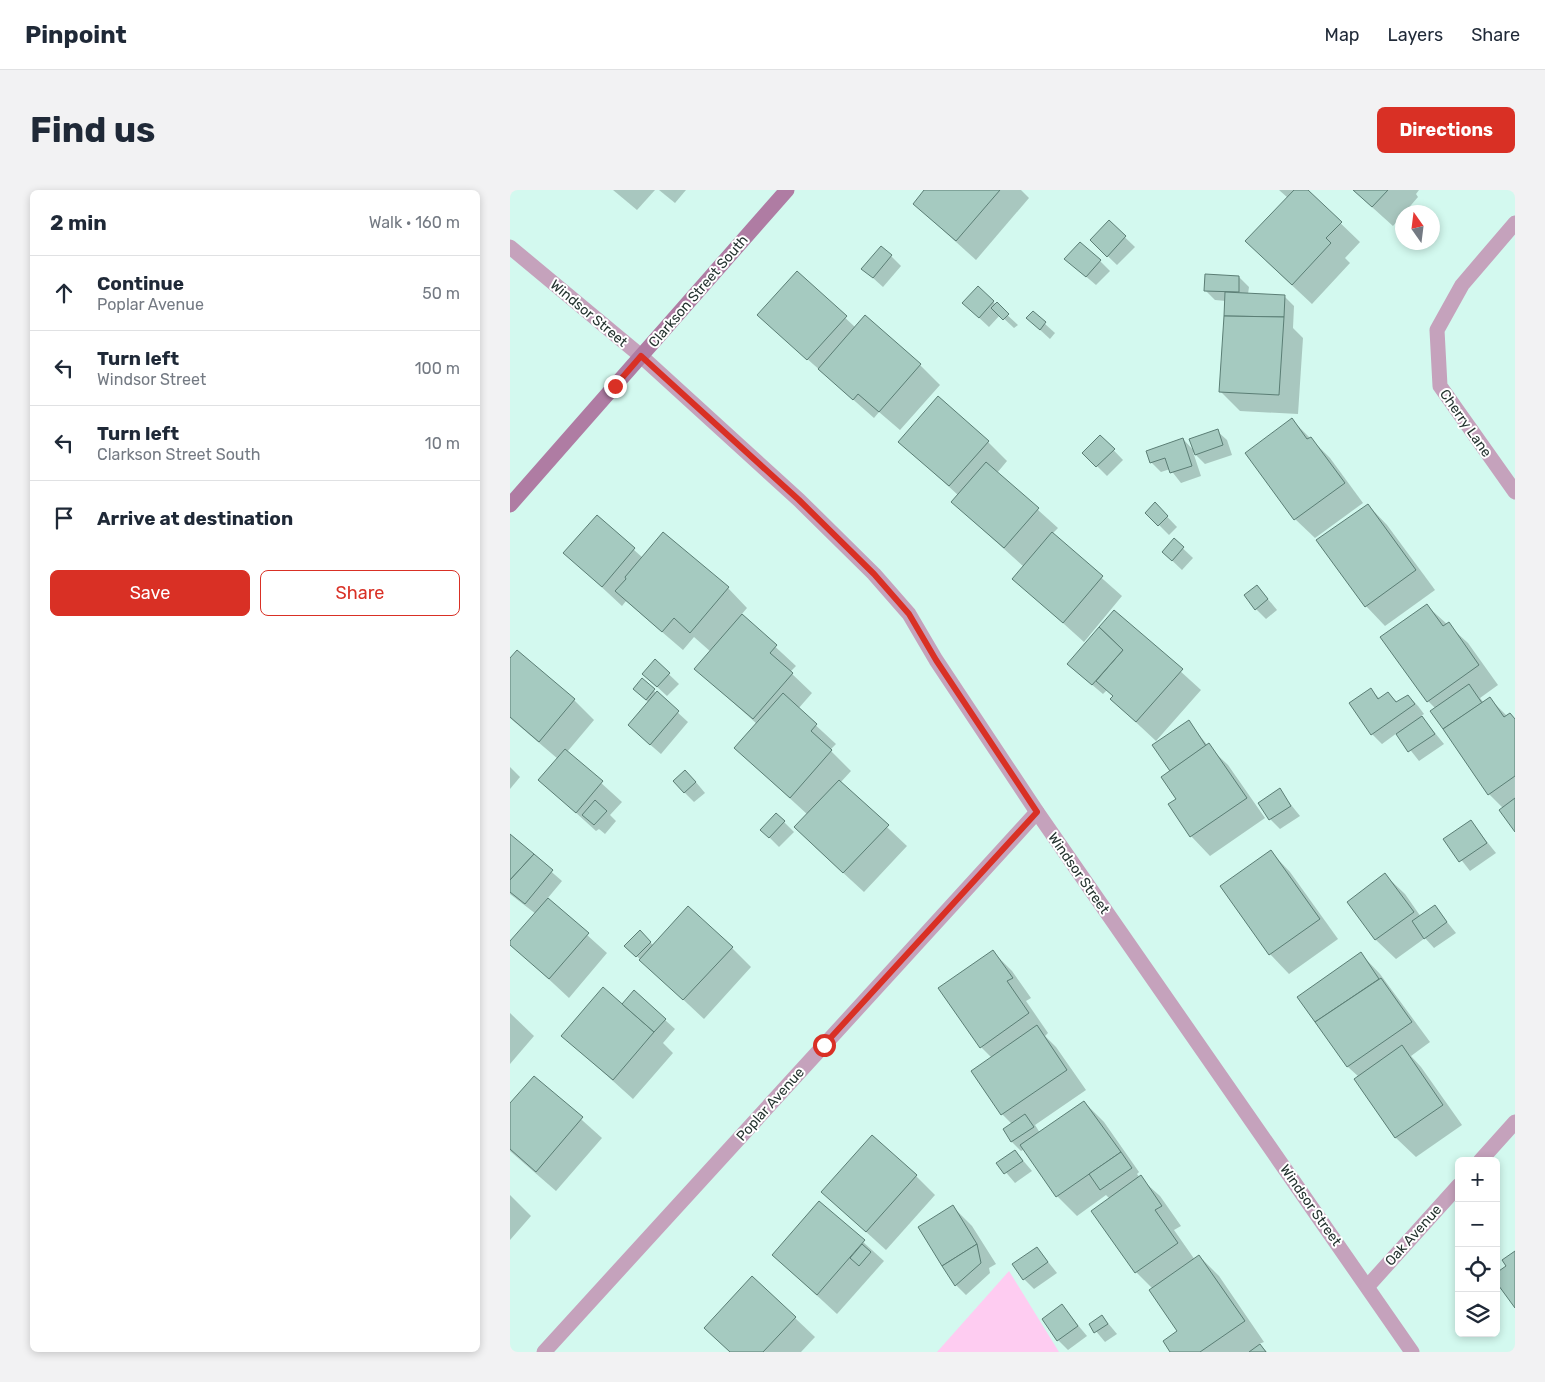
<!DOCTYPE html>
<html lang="en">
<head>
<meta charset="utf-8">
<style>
	body { margin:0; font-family:Rubik,sans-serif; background:#f2f2f3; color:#1f2937 }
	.controls { position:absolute; right:15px; bottom:15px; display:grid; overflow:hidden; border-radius:8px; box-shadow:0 2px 8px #0003 }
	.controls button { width:45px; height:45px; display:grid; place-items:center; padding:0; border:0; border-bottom:1px solid #e0e1e3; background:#fff; color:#1f2937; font:25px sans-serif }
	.compass { position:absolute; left:885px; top:15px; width:45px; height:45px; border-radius:50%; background:#fff; box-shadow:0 2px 8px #0003; rotate:346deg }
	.stop { position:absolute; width:15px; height:15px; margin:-11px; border:4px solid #d93025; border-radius:50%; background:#fff }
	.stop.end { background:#d93025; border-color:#fff; box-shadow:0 1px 5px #0008 }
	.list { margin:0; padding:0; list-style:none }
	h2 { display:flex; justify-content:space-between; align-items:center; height:65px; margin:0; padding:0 20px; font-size:21px }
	h2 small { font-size:16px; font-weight:400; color:#747a83 }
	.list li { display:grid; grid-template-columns:32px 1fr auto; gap:15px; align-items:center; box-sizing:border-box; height:75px; padding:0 20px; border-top:1px solid #e0e1e3 }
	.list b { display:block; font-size:19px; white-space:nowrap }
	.list p { margin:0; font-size:16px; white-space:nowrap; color:#747a83 }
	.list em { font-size:16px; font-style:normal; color:#747a83 }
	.actions { display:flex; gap:10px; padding:15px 20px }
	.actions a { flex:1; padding:11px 0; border:1px solid #d93025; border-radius:8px; text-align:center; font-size:18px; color:#d93025 }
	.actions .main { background:#d93025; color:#fff }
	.icon { flex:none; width:28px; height:28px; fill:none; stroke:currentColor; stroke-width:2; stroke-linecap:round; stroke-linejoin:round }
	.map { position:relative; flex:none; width:1005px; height:1162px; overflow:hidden; border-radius:8px }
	header { display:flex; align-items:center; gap:30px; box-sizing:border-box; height:70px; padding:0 25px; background:#fff; border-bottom:1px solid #e0e1e3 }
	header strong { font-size:24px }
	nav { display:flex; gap:28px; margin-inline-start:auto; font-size:18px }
	.intro { display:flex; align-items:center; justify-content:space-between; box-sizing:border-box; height:120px; padding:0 30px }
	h1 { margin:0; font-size:35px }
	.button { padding:12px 22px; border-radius:8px; background:#d93025; color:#fff; font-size:18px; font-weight:700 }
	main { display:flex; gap:30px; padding:0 30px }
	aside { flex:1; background:#fff; border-radius:8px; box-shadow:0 2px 8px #0003 }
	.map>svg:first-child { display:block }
	.green { fill:#feccf1 }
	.shadow { fill:#0003 }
	.building { fill:#a5cac0; stroke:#5b7e75 }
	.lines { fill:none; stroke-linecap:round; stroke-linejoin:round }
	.street { stroke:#c5a2bc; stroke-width:15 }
	.secondary { stroke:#af7ca3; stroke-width:15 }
	.route { stroke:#d93025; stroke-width:6 }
	.labels { text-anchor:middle; stroke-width:4; stroke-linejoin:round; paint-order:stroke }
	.street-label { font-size:14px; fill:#253430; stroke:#fff }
</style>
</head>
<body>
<header>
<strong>Pinpoint</strong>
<nav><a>Map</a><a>Layers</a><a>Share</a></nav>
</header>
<div class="intro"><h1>Find us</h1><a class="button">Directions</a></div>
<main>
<aside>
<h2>2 min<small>Walk · 160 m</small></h2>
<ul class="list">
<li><svg class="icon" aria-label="ahead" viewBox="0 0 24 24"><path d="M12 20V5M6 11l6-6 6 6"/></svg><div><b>Continue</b><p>Poplar Avenue</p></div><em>50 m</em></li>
<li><svg class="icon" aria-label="left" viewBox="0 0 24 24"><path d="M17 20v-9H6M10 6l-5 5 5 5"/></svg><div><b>Turn left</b><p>Windsor Street</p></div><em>100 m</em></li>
<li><svg class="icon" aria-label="left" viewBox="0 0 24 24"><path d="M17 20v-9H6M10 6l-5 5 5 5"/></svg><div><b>Turn left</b><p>Clarkson Street South</p></div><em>10 m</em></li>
<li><svg class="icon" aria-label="arrive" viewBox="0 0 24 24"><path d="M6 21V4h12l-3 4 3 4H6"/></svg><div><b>Arrive at destination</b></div></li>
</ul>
<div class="actions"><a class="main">Save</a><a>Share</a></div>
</aside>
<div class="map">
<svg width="1005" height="1162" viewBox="0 0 1005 1162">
	<rect width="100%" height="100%" fill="#d3f9ef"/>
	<polygon class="green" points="499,1081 549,1162 427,1162"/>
	<g class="shadow">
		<polygon points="103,0 145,0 127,20"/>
		<polygon points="149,0 176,0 165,13"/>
		<polygon points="416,0 511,0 519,8 466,70 404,14"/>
		<polygon points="769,0 796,0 850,52 835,68 840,73 802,114 756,71 778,8"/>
		<polygon points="843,0 909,0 906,4 908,7 883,36"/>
		<polygon points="599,32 625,57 607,75 581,50"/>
		<polygon points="381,66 391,76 373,97 353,79"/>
		<polygon points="590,71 600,81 586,95 566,78"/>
		<polygon points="287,83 346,138 410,175 430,195 390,240 369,222 364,228 269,144"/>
		<polygon points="729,87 739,97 738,104 774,106 784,116 783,138 793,148 788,224 730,221 710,201 716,111 705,110 695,100"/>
		<polygon points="468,98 508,135 504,138 490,125 479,137 464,123"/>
		<polygon points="523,123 545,143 540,149 528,138"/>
		<polygon points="782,230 820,268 853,313 805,348 785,329"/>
		<polygon points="707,241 717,250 722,265 695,274 683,262 691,286 671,293 660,279 651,282 641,272 673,249 685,262"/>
		<polygon points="590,246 613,270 597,286 574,263"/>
		<polygon points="390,252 478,252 497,271 487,283 548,338 542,344 612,406 574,452 504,389 514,377 442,312 448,305"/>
		<polygon points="645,314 667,337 659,345 637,323"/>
		<polygon points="858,315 877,335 925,400 875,436 856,416"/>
		<polygon points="87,327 133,368 218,398 237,418 231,425 286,476 280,482 302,503 288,519 326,554 320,560 341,581 330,593 397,656 354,702 305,657 298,625 225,558 247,534 186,479 201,462 184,447 173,460 116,411 112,416 55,363"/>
		<polygon points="664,350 683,368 672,380 653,362"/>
		<polygon points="747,396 767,420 756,429 746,419"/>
		<polygon points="917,416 958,453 988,495 970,508 974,513 980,509 997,526 1000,524 1005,529 1005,640 993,618 979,604 926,519 918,511"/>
		<polygon points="604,421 691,500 646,551 601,509 604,507 597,500 593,504 568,483"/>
		<polygon points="7,462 64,510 84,530 57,562 112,612 100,625 106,631 95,644 89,639 86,641 30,590 48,569 0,528 0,470"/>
		<polygon points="145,471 169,494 157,506 144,494"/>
		<polygon points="132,490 178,532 151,564 129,545 139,513 124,499"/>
		<polygon points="860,499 870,509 878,503 888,513 898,506 908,516 914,524 911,526 934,554 909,571 887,543 872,554 862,544"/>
		<polygon points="679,532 698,556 718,575 755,628 700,666 681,646 667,609 662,581"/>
		<polygon points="0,577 10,587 0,599"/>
		<polygon points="185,591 195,603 184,612 174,602"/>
		<polygon points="769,600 790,626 770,639 760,629"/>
		<polygon points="266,624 284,642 269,657 252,640"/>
		<polygon points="961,632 986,663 960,681 935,649"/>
		<polygon points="0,646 52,691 37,709 97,763 59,808 0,753 26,724 0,704"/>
		<polygon points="761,662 780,682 828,749 779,784 760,764"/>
		<polygon points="875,685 895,704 911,727 925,717 946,743 924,758 915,748 886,769 866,750 838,712"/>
		<polygon points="130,742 144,756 222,758 241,777 194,829 116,756"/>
		<polygon points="483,762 502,781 521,808 516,811 538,843 535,846 546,857 576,900 525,935 530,943 574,912 594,932 629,982 627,984 630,988 650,1006 671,1036 664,1040 685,1070 689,1066 709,1086 754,1152 749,1154 757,1162 662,1162 669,1142 643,1099 626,1082 600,1009 596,1005 567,1026 547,1006 515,959 511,961 502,952 502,934 492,924 462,881 482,868 471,857"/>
		<polygon points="851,764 870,784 920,852 901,866 911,877 952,935 906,967 886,948 846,889 849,887 838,877 789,807"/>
		<polygon points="124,802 165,839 153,853 163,863 123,909 53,846 112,815"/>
		<polygon points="0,823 24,846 0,874"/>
		<polygon points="24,887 92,948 46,1001 0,961 0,915"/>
		<polygon points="505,961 522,981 505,993 488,973"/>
		<polygon points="406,986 425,1005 376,1060 333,1021"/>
		<polygon points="0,1005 21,1026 0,1050"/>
		<polygon points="309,1012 374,1071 327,1124 263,1065"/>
		<polygon points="443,1017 462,1036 486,1074 479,1078 480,1083 456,1105 446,1095 409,1038"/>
		<polygon points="527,1058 547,1083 524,1099 514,1089"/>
		<polygon points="552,1116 577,1146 558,1160 548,1150"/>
		<polygon points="592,1126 607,1144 595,1152 580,1134"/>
		<polygon points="285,1128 305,1147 291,1162 220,1162 196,1138"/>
	</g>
	<g class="building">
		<polygon points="414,0 490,0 446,51 403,14"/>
		<polygon points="784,0 798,0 832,32 816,48 821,53 782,95 735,51"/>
		<polygon points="843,0 878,0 862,17"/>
		<polygon points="599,30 616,46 597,67 580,50"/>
		<polygon points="570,52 591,70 576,87 554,69"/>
		<polygon points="371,56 382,65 363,88 351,79"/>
		<polygon points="287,81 337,126 297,170 247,125"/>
		<polygon points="695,84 729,86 729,102 694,101"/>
		<polygon points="468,96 484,111 469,128 452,113"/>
		<polygon points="715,102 775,105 774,127 714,126"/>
		<polygon points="487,112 499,124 493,130 481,118"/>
		<polygon points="523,121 536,132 530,140 516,128"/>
		<polygon points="355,125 411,174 369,222 348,204 343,210 308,179"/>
		<polygon points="714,126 774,127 769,205 709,202"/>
		<polygon points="428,206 479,251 439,296 388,252"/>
		<polygon points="782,228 797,249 801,247 835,293 784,330 735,263"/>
		<polygon points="708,239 713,255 685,265 679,249"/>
		<polygon points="590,245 605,259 586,277 572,263"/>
		<polygon points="673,248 682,276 660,283 655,268 640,273 636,261"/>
		<polygon points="476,272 529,318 494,358 441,312"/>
		<polygon points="645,312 658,326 648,336 635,323"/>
		<polygon points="858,314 906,380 855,417 806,350"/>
		<polygon points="87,325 125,358 92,397 53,363"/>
		<polygon points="153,342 219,397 180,443 164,428 152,442 105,401 116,389 115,387"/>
		<polygon points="542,342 593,386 553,433 502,389"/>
		<polygon points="664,348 674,357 662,371 652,362"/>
		<polygon points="747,395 758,409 745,420 734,405"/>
		<polygon points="917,414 933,436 939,432 969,475 917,512 870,447"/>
		<polygon points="604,420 673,479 626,532 600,509 603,506 586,491 613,460 589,437"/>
		<polygon points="232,424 267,455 260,463 283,483 243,529 184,479"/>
		<polygon points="589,437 613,460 582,495 557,474"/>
		<polygon points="7,460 65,509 29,552 0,527 0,468"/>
		<polygon points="145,469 160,483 147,497 132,484"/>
		<polygon points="132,488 145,499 136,510 123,499"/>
		<polygon points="959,494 972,513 933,539 920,521"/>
		<polygon points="861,498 868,509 878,502 886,512 898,505 905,514 861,545 839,513"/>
		<polygon points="147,501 169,521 140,555 118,535"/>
		<polygon points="273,503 307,534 301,541 322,560 280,608 224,558"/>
		<polygon points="980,507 994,527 1000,523 1005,529 1005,586 978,605 933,539"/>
		<polygon points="912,526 925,544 898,562 886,544"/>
		<polygon points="679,530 696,556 660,581 642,555"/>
		<polygon points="699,553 737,608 680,647 658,614 666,609 651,587"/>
		<polygon points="55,559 93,591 66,623 28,590"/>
		<polygon points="175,580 186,592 174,603 163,591"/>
		<polygon points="329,590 379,635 333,683 284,637"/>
		<polygon points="770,598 781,616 759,630 748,613"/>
		<polygon points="1005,608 1005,642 989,620"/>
		<polygon points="85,610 97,621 84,635 72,625"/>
		<polygon points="266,623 275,631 259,648 250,640"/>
		<polygon points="961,630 977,653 949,672 933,649"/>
		<polygon points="0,644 24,664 0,690"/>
		<polygon points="761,660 810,729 759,765 710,696"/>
		<polygon points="24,664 43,680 15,714 0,702 0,690"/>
		<polygon points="875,683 904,722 865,750 837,712"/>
		<polygon points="38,708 79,743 39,789 0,755 0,751"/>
		<polygon points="925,715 937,732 914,749 902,731"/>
		<polygon points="178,716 223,757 173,810 129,770"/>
		<polygon points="130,740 141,752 126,767 114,756"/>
		<polygon points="483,760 503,788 497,791 519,823 470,858 428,798"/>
		<polygon points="851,762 869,789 805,832 787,807"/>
		<polygon points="871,788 902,832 837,877 805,832"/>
		<polygon points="93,797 144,842 103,890 51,846"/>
		<polygon points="124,800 156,829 144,842 112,814"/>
		<polygon points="527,835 557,880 491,925 461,881"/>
		<polygon points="892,855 933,915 885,948 844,889"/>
		<polygon points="24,886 73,927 26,982 0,959 0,913"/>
		<polygon points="574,911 611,962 546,1007 510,955"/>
		<polygon points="515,924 524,937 501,952 493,939"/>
		<polygon points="362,945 407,985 356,1042 311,1002"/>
		<polygon points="505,960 513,971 494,984 486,973"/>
		<polygon points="611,962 622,978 590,1000 579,984"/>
		<polygon points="631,985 652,1016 645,1020 668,1053 625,1083 581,1021"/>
		<polygon points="309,1011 355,1050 307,1105 262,1065"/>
		<polygon points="443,1015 467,1054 432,1076 408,1037"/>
		<polygon points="352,1054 361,1062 349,1076 340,1068"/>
		<polygon points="467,1054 471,1073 445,1096 432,1076"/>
		<polygon points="527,1057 538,1072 513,1090 502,1074"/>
		<polygon points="1005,1061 1005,1118 986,1092 986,1083 996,1076 992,1070"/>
		<polygon points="689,1065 735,1131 690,1162 660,1162 653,1151 667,1141 639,1100"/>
		<polygon points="242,1086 286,1127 253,1162 220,1162 194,1138"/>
		<polygon points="552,1114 568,1136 547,1151 532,1129"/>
		<polygon points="592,1125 598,1134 584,1143 579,1134"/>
		<polygon points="750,1154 756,1162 739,1162"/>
	</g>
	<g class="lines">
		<g class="street">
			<polyline points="1005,33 952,95 927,140 930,196 1005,302"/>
			<polyline points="0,57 131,166 289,310 364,384 399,424 426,470 527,622 902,1162"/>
			<polyline points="970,971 1005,932"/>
			<polyline points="858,1096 949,995"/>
			<polyline points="34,1162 527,622"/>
		</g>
		<polyline class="secondary" points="0,315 277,0"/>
	</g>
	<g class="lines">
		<polyline class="route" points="105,196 131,166 289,310 364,384 399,424 426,470 527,622 314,855"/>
	</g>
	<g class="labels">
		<g class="street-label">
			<text transform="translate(188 101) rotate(-49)" y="5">Clarkson Street South</text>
			<text transform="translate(79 123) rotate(40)" y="5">Windsor Street</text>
			<text transform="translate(956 233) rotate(55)" y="5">Cherry Lane</text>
			<text transform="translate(569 683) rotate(55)" y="5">Windsor Street</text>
			<text transform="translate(260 914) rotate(-48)" y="5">Poplar Avenue</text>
			<text transform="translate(801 1015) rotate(55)" y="5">Windsor Street</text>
			<text transform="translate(903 1045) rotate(-48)" y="5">Oak Avenue</text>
		</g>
	</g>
</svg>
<div class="controls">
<button>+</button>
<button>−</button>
<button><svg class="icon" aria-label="locate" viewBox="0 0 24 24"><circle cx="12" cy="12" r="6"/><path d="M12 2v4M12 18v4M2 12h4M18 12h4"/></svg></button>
<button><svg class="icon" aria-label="layers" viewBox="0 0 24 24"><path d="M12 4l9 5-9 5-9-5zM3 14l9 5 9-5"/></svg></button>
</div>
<svg class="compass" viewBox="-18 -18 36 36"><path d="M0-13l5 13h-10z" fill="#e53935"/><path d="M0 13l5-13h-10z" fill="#747a83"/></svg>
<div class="stop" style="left:314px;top:855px"></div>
<div class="stop end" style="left:105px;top:196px"></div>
</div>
</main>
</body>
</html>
